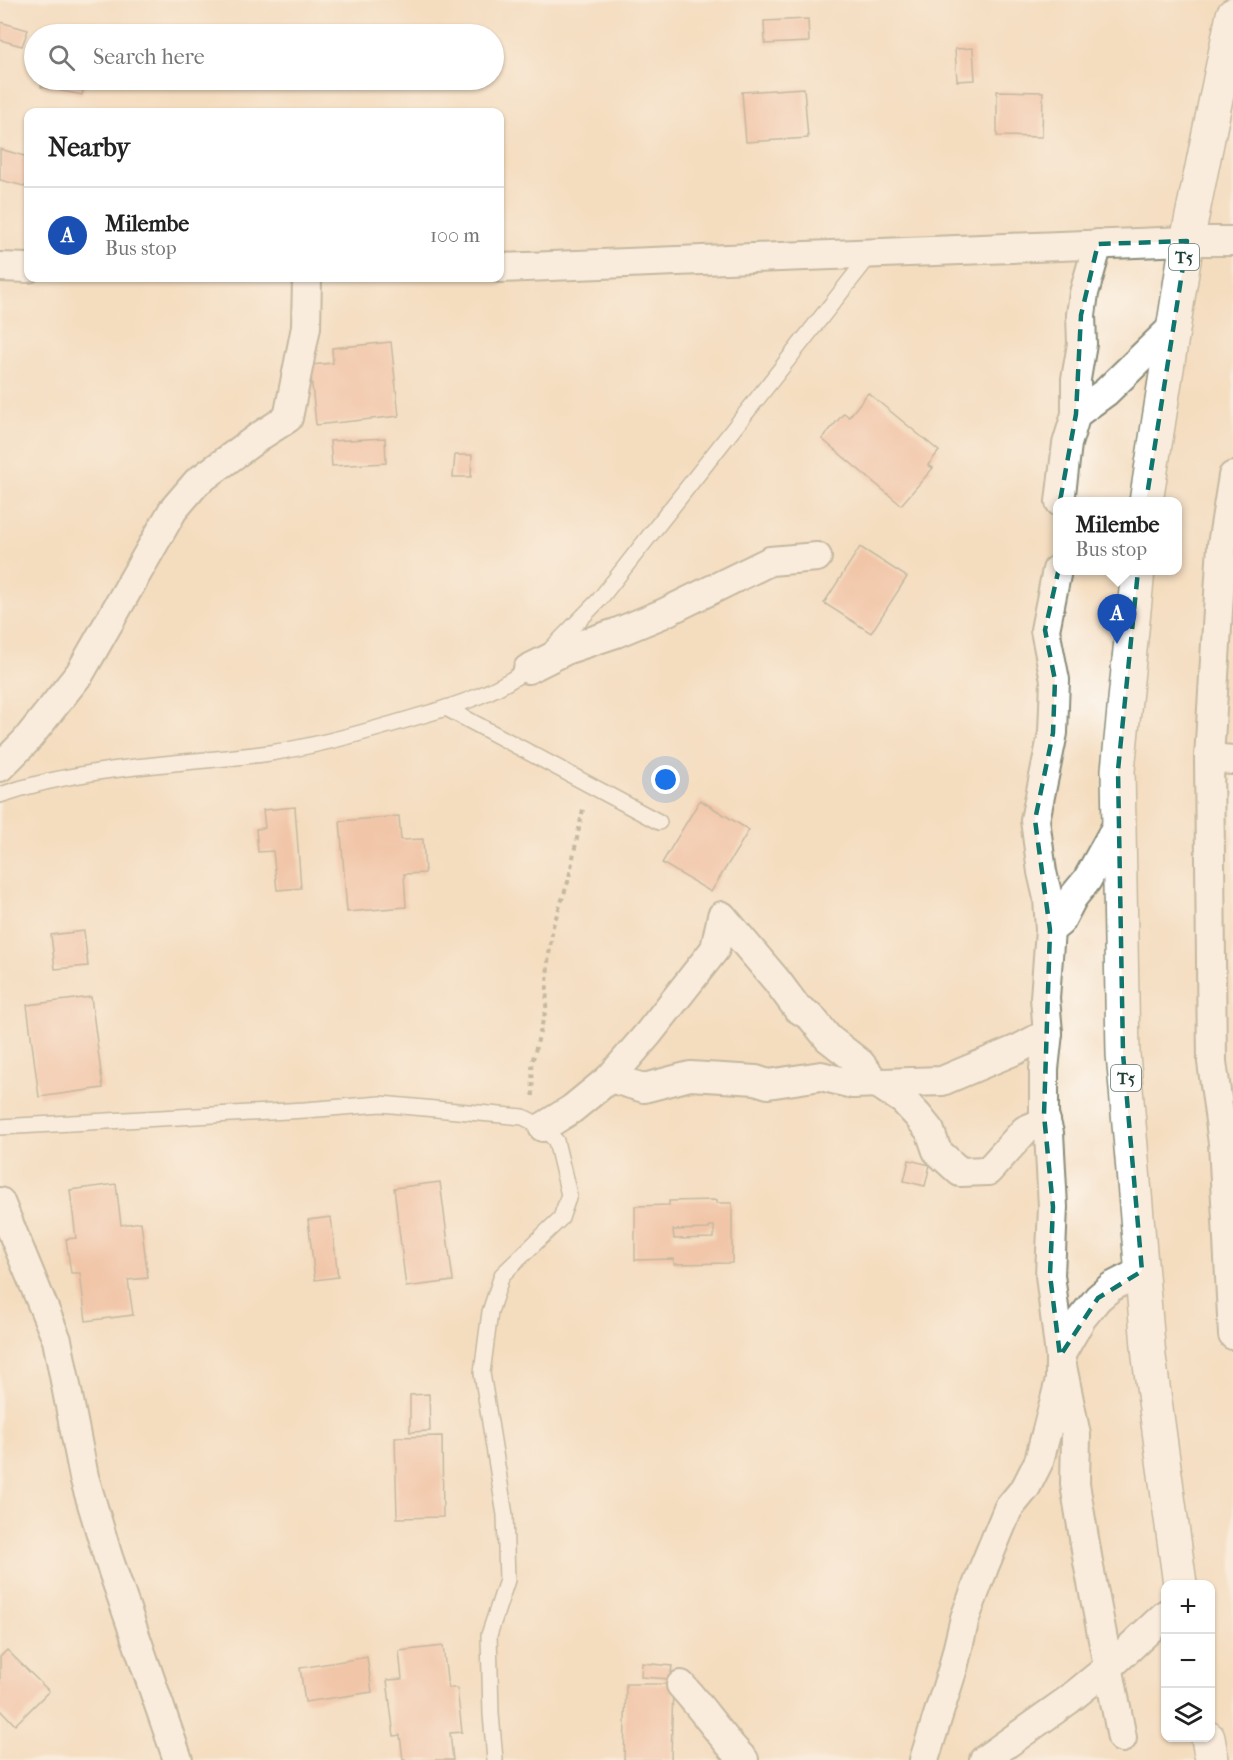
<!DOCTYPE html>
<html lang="en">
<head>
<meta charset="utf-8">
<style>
	body { margin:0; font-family:"IM FELL French Canon",serif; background:#f2f2f2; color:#222 }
	.controls { position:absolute; right:18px; bottom:18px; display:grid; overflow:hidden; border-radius:12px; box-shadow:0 2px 4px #0004 }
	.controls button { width:54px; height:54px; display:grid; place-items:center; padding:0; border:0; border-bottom:2px solid #e0e0e0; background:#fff; color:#222; font:30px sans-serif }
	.you { position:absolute; left:666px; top:780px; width:21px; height:21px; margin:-15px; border:4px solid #fff; border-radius:50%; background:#1a73e8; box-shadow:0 0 0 9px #1a73e833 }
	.badge { display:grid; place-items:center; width:39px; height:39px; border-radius:50%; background:#1f6fb2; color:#fff; font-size:20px; font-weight:700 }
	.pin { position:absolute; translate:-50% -50px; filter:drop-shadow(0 2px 3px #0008) }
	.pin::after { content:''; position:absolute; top:32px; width:21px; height:18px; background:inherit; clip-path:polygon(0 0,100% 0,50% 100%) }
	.popup { position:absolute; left:1053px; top:497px; width:129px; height:78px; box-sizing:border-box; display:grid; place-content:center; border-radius:12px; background:#fff; filter:drop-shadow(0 2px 4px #0005); font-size:20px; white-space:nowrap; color:#767676 }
	.popup b { font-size:22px; color:#222 }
	.popup::after { content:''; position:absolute; left:50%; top:100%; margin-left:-12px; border:12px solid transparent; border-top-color:#fff }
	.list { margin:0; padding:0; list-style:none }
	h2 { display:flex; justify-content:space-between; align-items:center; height:78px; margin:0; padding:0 24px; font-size:26px }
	h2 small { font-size:20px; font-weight:400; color:#767676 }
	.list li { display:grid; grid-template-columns:39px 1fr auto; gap:18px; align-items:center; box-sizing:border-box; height:96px; padding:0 24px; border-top:2px solid #e0e0e0 }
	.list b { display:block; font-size:22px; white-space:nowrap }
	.list p { margin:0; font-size:20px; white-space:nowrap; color:#767676 }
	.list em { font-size:20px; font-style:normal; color:#767676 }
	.icon { flex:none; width:33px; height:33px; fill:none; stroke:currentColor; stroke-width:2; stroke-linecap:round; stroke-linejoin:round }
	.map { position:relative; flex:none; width:1233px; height:1760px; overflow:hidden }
	.search { position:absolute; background:#fff; box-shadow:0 2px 4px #0004; left:24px; top:24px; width:480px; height:66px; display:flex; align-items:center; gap:15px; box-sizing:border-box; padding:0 21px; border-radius:33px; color:#767676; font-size:22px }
	.panel { position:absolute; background:#fff; box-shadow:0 2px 4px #0004; left:24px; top:108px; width:480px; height:174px; border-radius:12px }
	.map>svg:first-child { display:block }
	.building { fill:#eeaa8d; fill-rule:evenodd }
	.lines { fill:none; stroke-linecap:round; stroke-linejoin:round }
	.lane-casing { stroke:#8a8d7a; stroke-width:18 }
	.street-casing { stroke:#8a8d7a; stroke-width:32 }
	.highway-casing { stroke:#8a8d7a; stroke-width:36 }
	.path { stroke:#8a8d7a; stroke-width:4; stroke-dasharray:4.5 4.5; stroke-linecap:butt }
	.lane { stroke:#fff; stroke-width:15 }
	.street { stroke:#fff; stroke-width:28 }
	.highway { stroke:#fff; stroke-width:33 }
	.marked { fill:none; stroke:#0f766e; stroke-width:4.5; stroke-dasharray:12 8; stroke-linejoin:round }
	.labels { text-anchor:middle; stroke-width:6; stroke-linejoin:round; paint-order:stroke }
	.shield { fill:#fff; stroke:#627771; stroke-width:1.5 }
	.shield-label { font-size:16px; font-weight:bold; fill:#1f3d34 }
</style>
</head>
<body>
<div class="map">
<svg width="1233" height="1760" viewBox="0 0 1233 1760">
	<rect width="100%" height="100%" fill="#fff"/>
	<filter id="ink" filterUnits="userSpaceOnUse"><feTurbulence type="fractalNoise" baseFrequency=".0167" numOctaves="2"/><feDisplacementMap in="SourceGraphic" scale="12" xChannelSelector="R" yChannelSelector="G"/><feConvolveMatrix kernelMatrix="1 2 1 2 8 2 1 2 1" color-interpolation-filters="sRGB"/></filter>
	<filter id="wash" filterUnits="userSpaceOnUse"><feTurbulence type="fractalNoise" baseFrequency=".008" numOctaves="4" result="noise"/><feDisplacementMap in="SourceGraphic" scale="24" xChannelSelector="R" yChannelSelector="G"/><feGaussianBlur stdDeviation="1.35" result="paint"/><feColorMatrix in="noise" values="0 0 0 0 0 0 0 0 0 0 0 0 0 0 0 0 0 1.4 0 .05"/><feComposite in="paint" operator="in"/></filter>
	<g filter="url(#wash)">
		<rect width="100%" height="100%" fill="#f4ddbf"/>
		<g id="blocks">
			<g class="building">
				<polygon points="808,19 809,42 765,44 764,21"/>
				<polygon points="0,22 28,30 22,46 0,40"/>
				<polygon points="973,48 975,80 957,81 955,49"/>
				<polygon points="42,80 86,80 82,95 41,87"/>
				<polygon points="804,88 808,138 746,142 742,92"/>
				<polygon points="997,91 1043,92 1042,137 997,136"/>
				<polygon points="0,149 28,157 28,187 0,180"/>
				<polygon points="391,342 399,416 316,425 310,365 333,363 332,348"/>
				<polygon points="868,393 939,451 928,465 933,468 901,505 822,439 844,413 849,417"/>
				<polygon points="385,438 386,463 332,466 330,441"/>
				<polygon points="455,455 472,455 471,477 453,477"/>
				<polygon points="860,547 907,577 871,633 824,603"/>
				<polygon points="700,800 749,830 711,892 662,863"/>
				<polygon points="295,807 301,888 277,890 273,851 258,852 256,829 265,828 263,810"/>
				<polygon points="399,816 401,840 423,839 425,873 404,874 406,907 347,912 340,821"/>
				<polygon points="84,931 88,966 55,969 51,935"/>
				<polygon points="91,997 103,1088 39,1097 27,1005"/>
				<polygon points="909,1160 930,1165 925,1186 904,1181"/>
				<polygon points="440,1182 453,1281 406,1287 394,1188"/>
				<polygon points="116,1184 121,1225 141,1222 148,1278 128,1280 133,1315 86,1321 80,1273 71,1273 66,1239 76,1238 70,1190"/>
				<path d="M717,1200v3h15v60l-58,1v-5l-39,1v-54l34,-1v-4zM709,1226h5v12l-40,1 -1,-9 36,-1z"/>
				<polygon points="331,1217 338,1277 315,1280 308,1220"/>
				<polygon points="429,1394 430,1431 410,1432 410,1395"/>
				<polygon points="442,1436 443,1517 397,1518 395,1437"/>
				<polygon points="443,1646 448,1688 457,1688 462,1732 450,1733 453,1760 403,1760 400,1735 394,1736 387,1680 402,1679 399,1651"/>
				<polygon points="7,1650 49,1691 15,1725 0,1709 0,1657"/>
				<polygon points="367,1657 372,1692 305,1702 300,1668"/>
				<polygon points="642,1663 672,1666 670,1679 641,1677"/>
				<polygon points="626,1684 673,1684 671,1760 624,1760"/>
			</g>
		</g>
	</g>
	<g filter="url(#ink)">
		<use href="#blocks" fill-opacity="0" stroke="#8a8d7a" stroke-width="1.5"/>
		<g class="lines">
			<g class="lane-casing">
				<g id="lane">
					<polyline points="552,648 599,600 871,254"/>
					<polyline points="446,708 659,822"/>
					<path d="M0,795c87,-30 179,-30 270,-42 47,-7 100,-22 146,-36 39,-11 84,-25 116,-52"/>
					<polyline points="0,1127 305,1110 381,1104 523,1117 543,1127 556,1141 569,1195 561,1218 502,1275 490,1312 482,1373 505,1515 507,1580 489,1635 491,1714 495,1760"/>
				</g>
			</g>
			<g class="street-casing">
				<g id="street">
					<polyline points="0,267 28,268"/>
					<polyline points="500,268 1187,241 1233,241"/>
					<polyline points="1076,414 1106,392 1174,326"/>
					<polyline points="1233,476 1222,545 1209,758 1212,1062 1223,1143 1233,1335"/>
					<polyline points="1060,502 1067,444 1076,414 1076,379 1082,344 1081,315 1084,293 1098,244"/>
					<polyline points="1057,570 1045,630 1055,680 1053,733 1035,820 1042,872 1048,898 1050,930 1045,998 1048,1033 1044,1069 1044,1115 1049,1133 1053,1207 1050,1275 1060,1356 1076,1435 1075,1484 1088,1562 1122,1738"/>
					<polyline points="528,669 568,649 616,633 662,614 770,561 817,557"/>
					<polyline points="1209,758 1233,760"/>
					<polyline points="0,767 25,742 80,673 173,510 197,482 260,436 288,418 306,327 307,278"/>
					<polyline points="1050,930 1060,922 1073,897 1087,880 1120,820"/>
					<polyline points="610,1078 644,1088 690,1076 756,1080 768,1084 821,1076 852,1084 942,1081 1018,1049 1048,1033"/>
					<polyline points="543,1127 572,1109 610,1078 648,1034 715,949 722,916 777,981 797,1008 811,1017 828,1038 860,1063 875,1082 903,1100 918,1116 930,1131 937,1151 960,1172 988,1171 1025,1130 1046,1121"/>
					<polyline points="0,1202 57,1340 84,1477 108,1557 178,1760"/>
					<path d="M681,1685c22,24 40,52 63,75"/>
					<polyline points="924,1760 953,1668 965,1618 984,1567 1008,1509 1026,1487 1039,1461 1060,1380 1060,1356 1081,1319 1098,1298 1111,1287 1142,1271"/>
					<polyline points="984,1760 1067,1701 1109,1667 1166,1614"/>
				</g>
			</g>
			<g class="highway-casing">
				<g id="highway">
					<polyline points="1146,502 1187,241 1233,15"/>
					<polyline points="1138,570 1118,770 1123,1054 1149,1357 1180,1584"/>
					<polyline points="1208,1738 1212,1760"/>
				</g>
			</g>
			<polyline class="path" points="533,1096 532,1063 546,1009 548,962 553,926 568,882 583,809"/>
			<use href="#lane" class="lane"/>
			<use href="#street" class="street"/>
			<use href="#highway" class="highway"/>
		</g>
	</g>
	<path d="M0 0H1233V1760H0ZM1187,241l-44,280 -25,249 5,284 19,217 -44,27 -38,58 -10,-81 3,-68 -9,-92 6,-185 -15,-110 18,-87 2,-53 -10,-50 16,-71 -3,-47 18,-98 5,-99 17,-71z" fill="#f4ddbf" fill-opacity=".55" fill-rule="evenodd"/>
	<path class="marked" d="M1187,241l-44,280 -25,249 5,284 19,217 -44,27 -38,58 -10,-81 3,-68 -9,-92 6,-185 -15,-110 18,-87 2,-53 -10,-50 16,-71 -3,-47 18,-98 5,-99 17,-71z"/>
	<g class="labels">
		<g class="shield">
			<rect x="1169" y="244" width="30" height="26" rx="4.5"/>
			<rect x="1111" y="1065" width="30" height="26" rx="4.5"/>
		</g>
		<g class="shield-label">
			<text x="1184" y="263">T5</text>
			<text x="1126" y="1084">T5</text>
		</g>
	</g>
</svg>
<div class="controls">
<button>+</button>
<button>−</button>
<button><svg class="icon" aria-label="layers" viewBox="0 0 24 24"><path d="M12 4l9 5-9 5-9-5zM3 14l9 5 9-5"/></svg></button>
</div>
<div class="you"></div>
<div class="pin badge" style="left:1117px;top:644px;background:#1a4fb4">A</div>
<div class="popup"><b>Milembe</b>Bus stop</div>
<div class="search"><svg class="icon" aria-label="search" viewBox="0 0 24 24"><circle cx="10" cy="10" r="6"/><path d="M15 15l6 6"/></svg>Search here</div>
<section class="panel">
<h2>Nearby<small></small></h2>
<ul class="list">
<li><span class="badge" style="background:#1a4fb4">A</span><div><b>Milembe</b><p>Bus stop</p></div><em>100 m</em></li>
</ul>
</section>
</div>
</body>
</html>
